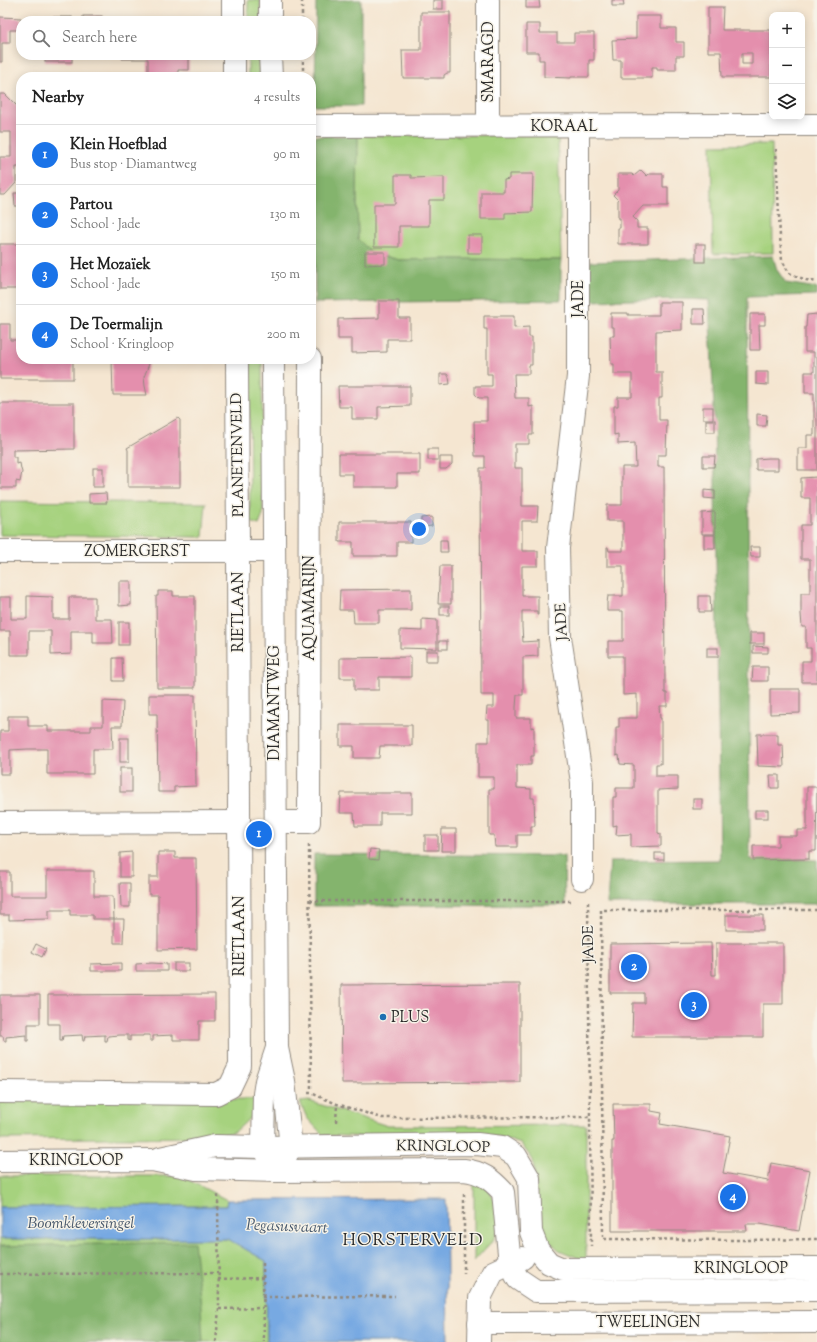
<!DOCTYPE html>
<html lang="en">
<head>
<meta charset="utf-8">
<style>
	body { margin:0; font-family:"Sorts Mill Goudy",serif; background:#f2f2f2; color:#222 }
	.controls { position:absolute; right:12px; top:12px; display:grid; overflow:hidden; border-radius:8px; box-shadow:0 2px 10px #0003 }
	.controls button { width:36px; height:36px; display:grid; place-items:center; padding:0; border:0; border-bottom:1px solid #e0e0e0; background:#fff; color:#222; font:20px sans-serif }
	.you { position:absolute; left:419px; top:529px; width:14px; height:14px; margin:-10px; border:3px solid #fff; border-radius:50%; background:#1a73e8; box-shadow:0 0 0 6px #1a73e833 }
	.badge { display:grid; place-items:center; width:26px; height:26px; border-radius:50%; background:#1a73e8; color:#fff; font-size:13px; font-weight:700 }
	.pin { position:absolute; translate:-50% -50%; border:2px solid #fff; box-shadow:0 1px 4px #0006 }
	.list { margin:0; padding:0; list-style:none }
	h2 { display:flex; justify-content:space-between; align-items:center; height:52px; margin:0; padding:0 16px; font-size:17px }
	h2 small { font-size:13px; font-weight:400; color:#767676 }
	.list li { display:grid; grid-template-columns:26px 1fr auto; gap:12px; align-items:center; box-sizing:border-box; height:60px; padding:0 16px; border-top:1px solid #e0e0e0 }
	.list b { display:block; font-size:15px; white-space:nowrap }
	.list p { margin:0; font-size:13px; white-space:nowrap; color:#767676 }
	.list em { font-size:13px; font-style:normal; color:#767676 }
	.icon { flex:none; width:22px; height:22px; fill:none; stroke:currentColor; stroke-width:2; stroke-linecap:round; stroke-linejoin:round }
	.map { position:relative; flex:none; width:817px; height:1342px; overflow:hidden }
	.search { position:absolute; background:#fff; box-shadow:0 2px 10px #0003; left:16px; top:16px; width:300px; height:44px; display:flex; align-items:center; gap:10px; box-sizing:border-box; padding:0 14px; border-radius:16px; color:#767676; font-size:15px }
	.panel { position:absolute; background:#fff; box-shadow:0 2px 10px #0003; left:16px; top:72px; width:300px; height:292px; border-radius:16px }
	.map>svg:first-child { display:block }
	.green { fill:#a6d27e; stroke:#687e54 }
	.forest { fill:#84b46d; stroke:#58704c }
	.water { fill:#77a9e2; stroke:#516a86 }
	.building { fill:#e48fad; fill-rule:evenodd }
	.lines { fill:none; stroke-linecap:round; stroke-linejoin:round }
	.minor-casing { stroke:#90887e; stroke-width:24 }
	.path { stroke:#90887e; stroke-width:2.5; stroke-dasharray:3 3; stroke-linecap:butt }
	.minor { stroke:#fff; stroke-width:22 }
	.poi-dot { fill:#1f6fb2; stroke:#f7f3e8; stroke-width:1.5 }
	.labels { text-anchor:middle; stroke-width:3; stroke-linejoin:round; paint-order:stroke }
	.street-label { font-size:15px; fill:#2b2b2b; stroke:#f7f3e8 }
	.poi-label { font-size:15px; fill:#2b2b2b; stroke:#f7f3e8; text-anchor:start }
	.water-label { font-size:16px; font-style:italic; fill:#46576b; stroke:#f7f3e8 }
	.quarter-label { font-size:17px; letter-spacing:1px; fill:#2b2b2b; stroke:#f7f3e8 }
</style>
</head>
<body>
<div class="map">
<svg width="817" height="1342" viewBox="0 0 817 1342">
	<rect width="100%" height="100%" fill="#f7f3e8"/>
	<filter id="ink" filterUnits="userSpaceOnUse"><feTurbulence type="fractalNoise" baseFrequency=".025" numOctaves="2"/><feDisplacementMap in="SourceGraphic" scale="8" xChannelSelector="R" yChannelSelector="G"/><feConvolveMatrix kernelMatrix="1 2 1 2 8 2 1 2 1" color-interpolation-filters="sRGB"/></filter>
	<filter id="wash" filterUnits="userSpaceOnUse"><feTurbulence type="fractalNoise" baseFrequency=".012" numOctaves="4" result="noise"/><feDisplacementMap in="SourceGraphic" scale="16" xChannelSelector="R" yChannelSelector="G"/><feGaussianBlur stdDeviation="0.9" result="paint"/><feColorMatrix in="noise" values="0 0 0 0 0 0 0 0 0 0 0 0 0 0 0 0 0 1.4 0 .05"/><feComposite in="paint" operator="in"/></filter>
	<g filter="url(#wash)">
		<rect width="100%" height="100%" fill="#f5e6d1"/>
		<g class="green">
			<polygon points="248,0 260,0 261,21 248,21"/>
			<rect x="248" y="55" width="13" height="22"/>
			<polygon points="558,135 561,260 453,259 399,260 371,252 358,239 357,196 358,136"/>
			<polygon points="772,144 773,253 713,254 711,145"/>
			<polygon points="249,359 262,359 263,515 259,525 250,522"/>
			<polygon points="0,501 206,503 203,537 0,535"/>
			<polygon points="257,1099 253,1115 236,1131 215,1137 0,1139 0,1100"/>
			<polygon points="309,1101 388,1126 586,1125 586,1261 559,1250 546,1238 539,1223 533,1160 521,1144 500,1137 375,1137 323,1135 307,1118 300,1102"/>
			<polygon points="0,1176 181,1176 227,1200 226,1206 0,1207"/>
			<polygon points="474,1179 489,1190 498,1206 500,1224 494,1239 474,1261"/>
			<polygon points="0,1239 228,1239 266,1261 267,1342 0,1342"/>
		</g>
		<g class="forest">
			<polygon points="316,0 361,0 361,106 315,106"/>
			<polygon points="315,136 358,136 357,196 358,239 371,252 399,260 453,259 561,260 561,300 315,303"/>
			<polygon points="773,256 777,270 786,283 817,288 817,295 747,297 750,859 817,860 817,904 607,904 610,861 720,860 714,410 709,300 679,299 588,301 590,262"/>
			<polygon points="314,854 564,856 565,905 314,906"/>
			<polygon points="194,1242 201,1306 203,1342 0,1342 0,1246"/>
		</g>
		<polygon class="water" points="446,1199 448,1342 267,1342 266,1261 228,1239 0,1239 0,1207 226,1206 227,1200"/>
		<g id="blocks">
			<g class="building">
				<rect x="433" y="0" width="10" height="9"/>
				<polygon points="526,0 539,0 540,8 526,8"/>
				<polygon points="612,0 623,0 624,6 612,6"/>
				<path d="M708,7h15l-1,23h49v47h-49l-1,-25h-13zM742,53h10v11h-10z"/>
				<polygon points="421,12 450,12 450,73 447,73 444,75 444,78 403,78 402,50 421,50"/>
				<rect x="83" y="16" width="19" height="5"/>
				<polygon points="636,16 661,16 661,28 676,28 676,42 684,42 684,56 676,56 676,70 657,70 657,67 652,67 652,78 621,78 621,60 613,60 612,40 636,39"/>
				<polygon points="0,17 21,18 21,30 10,30 10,43 2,43 2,62 0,62"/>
				<rect x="45" y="17" width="27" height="4"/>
				<polygon points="526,24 540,24 540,33 557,33 557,42 574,42 574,33 594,33 594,60 589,60 589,77 571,77 571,78 544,77 544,60 539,60 539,52 526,52"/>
				<rect x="45" y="55" width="27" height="7"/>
				<polygon points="122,55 189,55 189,70 178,70 178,77 148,77 148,59 122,59"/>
				<polygon points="0,94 5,94 16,105 21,105 21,167 16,167 16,183 5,195 0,195 0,157 11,157 11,132 0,132"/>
				<polygon points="641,170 647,176 649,174 663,174 663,187 668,187 668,206 643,206 633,217 637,221 637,228 648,228 648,244 618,244 618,228 620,228 620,218 618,218 618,200 613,195 618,190 618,174 632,174 634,176"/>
				<polygon points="509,174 533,174 532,212 505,213 505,219 481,219 481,192 504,192 504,180 509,179"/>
				<polygon points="395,175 411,175 411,178 444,177 444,200 429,200 429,226 399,226 399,247 374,247 374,204 395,204"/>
				<polygon points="14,193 21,193 21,206 15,206"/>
				<rect x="468" y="235" width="14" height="18"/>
				<rect x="0" y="244" width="21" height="45"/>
				<rect x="696" y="244" width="9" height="18"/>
				<polygon points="365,252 385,252 385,264 365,265"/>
				<polygon points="379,301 399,301 399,318 410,318 410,339 387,339 387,352 352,353 352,339 338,339 338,319 379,318"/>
				<polygon points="659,302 682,302 682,330 656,331 656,372 662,372 662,398 659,398 659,420 667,420 666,455 658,455 658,467 664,467 665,693 667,693 667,706 659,706 660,718 661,718 661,764 656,764 656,776 678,776 678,789 658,790 658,833 661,834 661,846 631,847 631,834 616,835 617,825 613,826 613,797 616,797 616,788 634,788 634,765 620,764 619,755 616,756 616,727 619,727 619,718 637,718 637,694 623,695 623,656 608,656 608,641 623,641 623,611 607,611 607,603 608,596 623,596 623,566 607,566 607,547 608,547 609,551 623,551 623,521 607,521 607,505 622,505 622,467 636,467 635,443 618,444 618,434 614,435 614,406 618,406 618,397 632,397 632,374 614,374 614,364 611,364 610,336 614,336 614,327 611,327 611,313 628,313 628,315 659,315"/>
				<polygon points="693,309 704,309 705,324 693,324"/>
				<polygon points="750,314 765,314 765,325 759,325 760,350 750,350"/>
				<polygon points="817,314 817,470 798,470 798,448 807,448 807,435 814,435 814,393 805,393 805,372 814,372 814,352 805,352 805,327 806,327 807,315"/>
				<polygon points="484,316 514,316 514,328 529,327 529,337 532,337 532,365 529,365 529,374 514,374 515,398 529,398 529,407 533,406 533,435 529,435 529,444 515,444 515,468 522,468 522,506 538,506 537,521 522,521 522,551 538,551 538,566 522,566 522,596 538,596 538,615 537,615 537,611 522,611 522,627 523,642 537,641 538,639 538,656 523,657 523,695 517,695 516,707 516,718 531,718 531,728 534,727 534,756 531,756 531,765 517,765 517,788 531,789 531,798 534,798 535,826 531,826 531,835 517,835 517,847 495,847 494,835 489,835 489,789 494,789 494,777 478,777 478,742 489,742 489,720 486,720 487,707 494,707 494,695 481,695 480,468 485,468 485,456 475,456 474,421 487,421 487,398 479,398 475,394 475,386 492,386 492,374 487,374 487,329 484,329"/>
				<polygon points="0,324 10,324 10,340 21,340 21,359 73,359 73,379 0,379"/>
				<polygon points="104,359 146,359 145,361 149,364 144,377 145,386 147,395 113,395 112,362"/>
				<polygon points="756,372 768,372 768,385 756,384"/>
				<polygon points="440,374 447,374 449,377 450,384 440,385"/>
				<polygon points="338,386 410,386 410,406 378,407 378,419 352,419 352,407 339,407"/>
				<polygon points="0,403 74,403 74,449 13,450 13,457 16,457 16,464 20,463 21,469 22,472 20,482 16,481 16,488 0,488"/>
				<rect x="703" y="407" width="10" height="12"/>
				<polygon points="757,414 767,415 766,426 757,426"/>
				<polygon points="178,418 180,420 180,487 128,487 128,450 127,448"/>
				<rect x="706" y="420" width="9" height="12"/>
				<rect x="428" y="449" width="10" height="11"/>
				<polygon points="339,454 420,454 420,474 397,474 397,487 353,487 353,474 339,474"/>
				<polygon points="703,456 715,456 714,467 703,467"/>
				<polygon points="440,457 452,457 452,464 446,469 440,469"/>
				<polygon points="769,458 778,458 778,470 756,470 756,459"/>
				<rect x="93" y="468" width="10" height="19"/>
				<polygon points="817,477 817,682 802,682 802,661 811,661 811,648 806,648 806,627 802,627 801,614 801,593 810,593 810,559 801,559 801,525 810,525 810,498 801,498 801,478"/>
				<polygon points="704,490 715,491 715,499 704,498"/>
				<polygon points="106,493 107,503 89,503 89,494"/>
				<polygon points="715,512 715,534 702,534 702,513"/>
				<polygon points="432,517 432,526 421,527 421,518"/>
				<polygon points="339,522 411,522 411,542 397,542 397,556 353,556 353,542 339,542"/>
				<rect x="704" y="535" width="11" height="13"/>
				<polygon points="440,540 447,540 448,552 440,552"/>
				<polygon points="750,547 760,547 760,557 751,557"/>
				<polygon points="440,566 451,566 451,604 438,604"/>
				<polygon points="119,581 131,581 131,605 119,606"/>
				<polygon points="411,589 411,610 379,610 379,623 354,623 353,610 339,610 340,590"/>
				<polygon points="158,591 173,591 173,596 195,596 195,688 157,688 156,596 158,596"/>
				<polygon points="27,596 53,597 53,619 69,619 69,597 95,597 95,619 112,619 113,643 93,643 93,631 71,631 71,654 51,655 51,631 29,631 29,655 10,655 10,631 0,631 0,597 11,597 11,619 27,619"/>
				<polygon points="699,596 710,596 711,612 699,612"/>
				<rect x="440" y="606" width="9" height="9"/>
				<polygon points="422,619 437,620 437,649 400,648 400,630 422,631"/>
				<rect x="119" y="622" width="10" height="23"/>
				<rect x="750" y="633" width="14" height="11"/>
				<rect x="439" y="641" width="8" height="8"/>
				<polygon points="753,646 768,647 768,653 753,653"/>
				<rect x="707" y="648" width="11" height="9"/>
				<rect x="426" y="651" width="12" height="10"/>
				<polygon points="411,657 411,677 379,677 379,690 354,690 354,678 340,678 340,658"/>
				<polygon points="113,658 122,658 123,681 113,681"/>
				<polygon points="753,667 768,667 768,681 752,681"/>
				<polygon points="770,689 800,689 800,713 770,714"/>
				<polygon points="149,695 195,695 196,786 174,787 174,792 158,792 157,714 149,714"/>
				<polygon points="103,701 123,702 122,726 112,726 113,749 93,749 93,774 47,774 47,749 28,749 10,750 10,774 0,774 0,731 8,731 8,716 28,716 28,726 48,726 48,731 91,731 91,726 103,726"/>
				<polygon points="340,725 412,725 412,746 380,746 379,758 354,758 354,746 340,746"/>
				<polygon points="757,734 778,734 778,745 783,745 784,767 758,766"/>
				<rect x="120" y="738" width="9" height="24"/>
				<rect x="120" y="768" width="12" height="24"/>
				<polygon points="770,775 779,775 779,788 771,788"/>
				<polygon points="807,787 817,787 816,851 809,851 809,859 753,860 753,846 778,846 778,836 797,836 797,830 807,830"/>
				<polygon points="341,793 412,793 412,813 380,813 380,826 355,826 354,813 340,813"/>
				<rect x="693" y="799" width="9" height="10"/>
				<rect x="755" y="810" width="13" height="8"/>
				<polygon points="442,829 456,829 456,851 441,851"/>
				<rect x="425" y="835" width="13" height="15"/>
				<polygon points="370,849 379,850 378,860 369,859"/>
				<polygon points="132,852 132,877 120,877 120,853"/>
				<polygon points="158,852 175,852 175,858 196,858 197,949 158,950 158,895 149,895 149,877 158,877"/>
				<rect x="655" y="853" width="9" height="7"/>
				<polygon points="47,871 94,871 94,896 113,896 114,919 93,919 93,915 70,915 70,910 49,910 49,919 9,920 9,915 0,915 0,872 10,872 10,896 47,896"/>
				<polygon points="120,883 130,883 130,907 121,907"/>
				<rect x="726" y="915" width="37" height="15"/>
				<polygon points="114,919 124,919 123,943 114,943"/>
				<polygon points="711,943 712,975 716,975 716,943 783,943 783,1004 763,1004 763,1037 632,1037 633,1003 644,1003 644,993 610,993 610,944"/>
				<polygon points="36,944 46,949 42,957 32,952"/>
				<polygon points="121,963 121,971 91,971 91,964"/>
				<polygon points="152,963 167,964 167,971 136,971 136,964"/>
				<rect x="174" y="963" width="15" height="8"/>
				<polygon points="520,984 520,1082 342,1083 341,985"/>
				<polygon points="215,994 215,1021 199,1021 199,1040 173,1040 173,1035 153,1036 153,1041 150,1041 150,1035 143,1035 143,1036 130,1036 130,1041 128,1040 128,1035 120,1035 108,1036 107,1041 105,1041 105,1035 85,1036 84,1041 83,1041 82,1035 63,1036 62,1041 60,1041 60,1024 48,1024 48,995"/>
				<polygon points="0,995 40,995 40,1024 28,1024 28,1041 26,1041 26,1035 6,1037 6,1041 4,1041 3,1036 0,1036"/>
				<polygon points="613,1104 651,1104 651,1111 662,1113 660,1124 730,1136 723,1173 768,1181 771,1163 810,1170 799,1231 760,1224 746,1224 747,1231 612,1231 612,1141 614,1141"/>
			</g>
		</g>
	</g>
	<g filter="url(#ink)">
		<use href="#blocks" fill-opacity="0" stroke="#90887e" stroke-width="1"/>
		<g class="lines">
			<g class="minor-casing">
				<g id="minor">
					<polyline points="233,0 233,21"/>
					<polyline points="270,0 270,21"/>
					<polyline points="488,0 488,125"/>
					<polyline points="234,55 234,77"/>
					<polyline points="270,55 271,77"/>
					<polyline points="311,126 817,125"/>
					<polyline points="578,126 578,376 558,548 560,637 582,782 582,879"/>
					<polyline points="273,359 277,1048 284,1081 291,1147 277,1171"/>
					<polyline points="0,551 274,551"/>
					<polyline points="275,822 309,822 310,359"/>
					<polyline points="0,823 238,822"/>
					<polyline points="0,1092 216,1094 230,1087 240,1066 238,551 237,359"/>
					<polyline points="160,1158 215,1146 263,1147 477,1144 502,1147 516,1156 529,1178 531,1232 538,1250 549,1263 563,1269 817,1268"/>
					<polyline points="271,1160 263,1147 264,1094 266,1081 277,1048"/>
					<path d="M0,1161l152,-1 44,9 81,2 187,-1c18,2 27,9 39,22l7,72 8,15 18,12 281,-1"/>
					<polyline points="479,1323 817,1322"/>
					<polyline points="479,1342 480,1298 493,1272 523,1258"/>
				</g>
			</g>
			<g class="path">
				<polyline points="302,0 302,21"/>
				<polyline points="303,55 303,77"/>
				<polyline points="776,149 780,237 782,260 789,273 806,280 817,282"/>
				<polyline points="309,845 311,1090"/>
				<polyline points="310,901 571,901"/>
				<polyline points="588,902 590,1117"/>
				<polyline points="817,910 601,910 603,1239 747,1240 817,1239"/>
				<polyline points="308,1093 311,1093 337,1104 382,1118 590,1117 591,1246"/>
				<polyline points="336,1122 337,1104"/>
				<polyline points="464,1194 464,1273"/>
				<polyline points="263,1263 264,1342"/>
				<polyline points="0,1274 218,1273"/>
				<polyline points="218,1279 263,1278"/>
				<polyline points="262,1297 395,1296"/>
				<polyline points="219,1309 263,1308"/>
				<polyline points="216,1342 219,1309 218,1194"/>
			</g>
			<use href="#minor" class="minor"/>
		</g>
	</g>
	<circle class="poi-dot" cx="383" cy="1017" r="4"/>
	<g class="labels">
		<g class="street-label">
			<text transform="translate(488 62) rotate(-90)" y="5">SMARAGD</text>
			<text x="564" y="131">KORAAL</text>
			<text transform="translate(578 299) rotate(-90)" y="5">JADE</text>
			<text transform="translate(237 455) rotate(-91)" y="5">PLANETENVELD</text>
			<text x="137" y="556">ZOMERGERST</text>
			<text transform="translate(309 608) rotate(-90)" y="5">AQUAMARIJN</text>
			<text transform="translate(238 612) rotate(-90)" y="5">RIETLAAN</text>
			<text transform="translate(561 622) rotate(-93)" y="5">JADE</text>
			<text transform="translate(274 703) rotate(-90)" y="5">DIAMANTWEG</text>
			<text transform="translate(239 936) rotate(-90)" y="5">RIETLAAN</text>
			<text transform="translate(588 944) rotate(-91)" y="5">JADE</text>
			<text transform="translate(443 1146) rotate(1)" y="5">KRINGLOOP</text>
			<text x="76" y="1165">KRINGLOOP</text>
			<text x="741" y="1273">KRINGLOOP</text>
			<text x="648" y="1327">TWEELINGEN</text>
		</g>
		<g class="poi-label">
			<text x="391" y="1022">PLUS</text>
		</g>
		<g class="water-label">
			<text x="81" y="1228">Boomkleversingel</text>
			<text transform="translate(287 1225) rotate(2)" y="6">Pegasusvaart</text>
		</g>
		<g class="quarter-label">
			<text x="413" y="1245">HORSTERVELD</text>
		</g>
	</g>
</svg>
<div class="controls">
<button>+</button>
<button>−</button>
<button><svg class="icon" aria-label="layers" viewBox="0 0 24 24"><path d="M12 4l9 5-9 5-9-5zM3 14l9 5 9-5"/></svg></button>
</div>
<div class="you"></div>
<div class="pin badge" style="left:259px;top:834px">1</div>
<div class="pin badge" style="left:634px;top:967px">2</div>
<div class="pin badge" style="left:694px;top:1005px">3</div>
<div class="pin badge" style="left:733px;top:1197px">4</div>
<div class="search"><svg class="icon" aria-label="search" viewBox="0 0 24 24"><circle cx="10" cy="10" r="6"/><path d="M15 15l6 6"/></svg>Search here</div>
<section class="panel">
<h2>Nearby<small>4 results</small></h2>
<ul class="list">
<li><span class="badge">1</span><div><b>Klein Hoefblad</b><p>Bus stop · Diamantweg</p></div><em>90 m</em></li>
<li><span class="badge">2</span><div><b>Partou</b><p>School · Jade</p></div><em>130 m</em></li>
<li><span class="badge">3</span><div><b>Het Mozaïek</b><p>School · Jade</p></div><em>150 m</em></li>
<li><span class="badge">4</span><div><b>De Toermalijn</b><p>School · Kringloop</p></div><em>200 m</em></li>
</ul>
</section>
</div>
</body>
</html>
